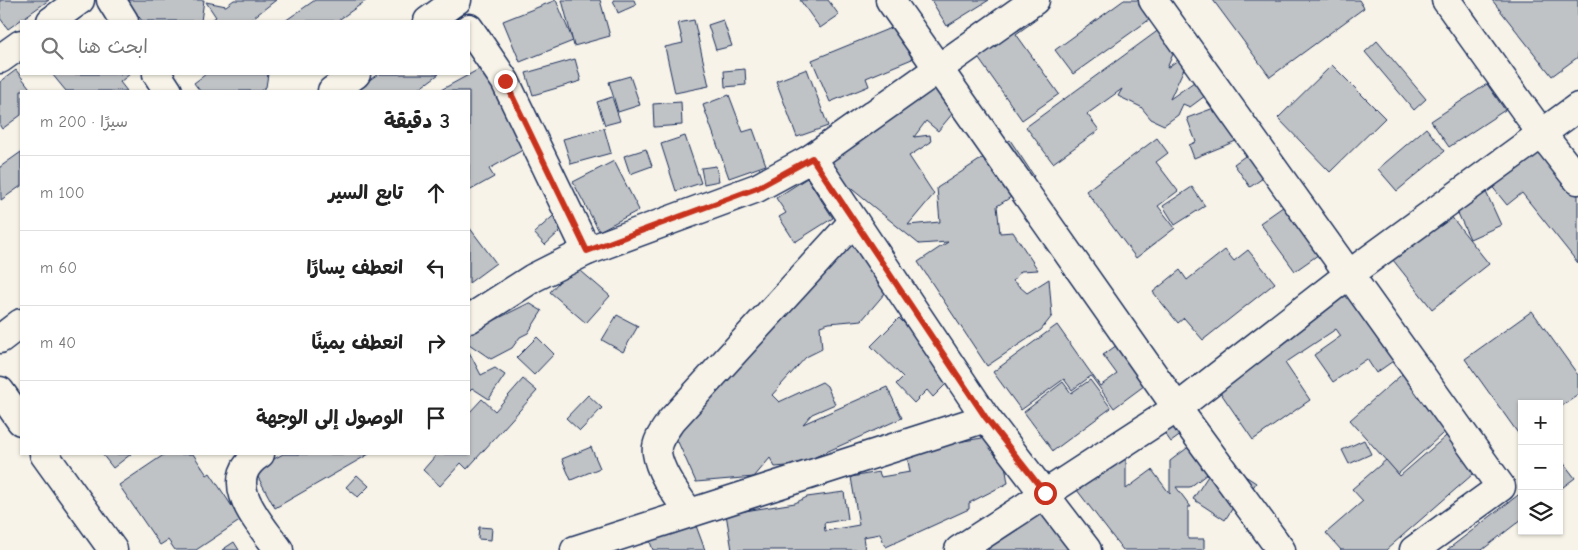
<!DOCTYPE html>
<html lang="ar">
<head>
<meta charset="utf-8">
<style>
	body { margin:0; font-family:"Comic Neue","Playpen Sans Arabic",sans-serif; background:#f6f6f6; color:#222; direction:rtl }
	.controls { position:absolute; right:15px; bottom:15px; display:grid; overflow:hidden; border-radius:0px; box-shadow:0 1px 4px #0004 }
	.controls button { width:45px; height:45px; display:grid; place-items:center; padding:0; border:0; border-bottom:1px solid #e0e0e0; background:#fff; color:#222; font:25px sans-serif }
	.stop { position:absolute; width:15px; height:15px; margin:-11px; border:4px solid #c8321e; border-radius:50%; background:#fff }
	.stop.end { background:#c8321e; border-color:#fff; box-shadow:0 1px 5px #0008 }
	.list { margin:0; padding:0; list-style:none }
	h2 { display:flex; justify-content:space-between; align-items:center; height:65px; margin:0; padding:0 20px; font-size:21px }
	h2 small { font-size:16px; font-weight:400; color:#767676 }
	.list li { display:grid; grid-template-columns:32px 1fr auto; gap:15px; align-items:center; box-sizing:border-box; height:75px; padding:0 20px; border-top:1px solid #e0e0e0 }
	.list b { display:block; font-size:19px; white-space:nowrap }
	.list em { font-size:16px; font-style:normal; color:#767676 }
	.icon { flex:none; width:28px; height:28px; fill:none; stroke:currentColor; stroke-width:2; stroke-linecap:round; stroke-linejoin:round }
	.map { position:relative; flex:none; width:1578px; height:550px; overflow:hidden; direction:ltr }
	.search { position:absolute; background:#fff; box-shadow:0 1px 4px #0004; left:20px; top:20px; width:450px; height:55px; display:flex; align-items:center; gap:12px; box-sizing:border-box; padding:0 18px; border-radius:0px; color:#767676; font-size:19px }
	.panel { position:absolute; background:#fff; box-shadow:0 1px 4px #0004; left:20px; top:90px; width:450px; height:365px; border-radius:0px; direction:rtl }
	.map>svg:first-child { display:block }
	.building { fill:#c0c3c5; stroke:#1b2f5e }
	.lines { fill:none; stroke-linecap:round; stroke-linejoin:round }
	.minor-casing { stroke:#1b2f5e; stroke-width:31 }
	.minor { stroke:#f7f3e8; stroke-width:28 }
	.route { stroke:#c8321e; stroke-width:6 }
</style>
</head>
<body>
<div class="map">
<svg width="1578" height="550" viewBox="0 0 1578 550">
	<rect width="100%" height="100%" fill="#f7f3e8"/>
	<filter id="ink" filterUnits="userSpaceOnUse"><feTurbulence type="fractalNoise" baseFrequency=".02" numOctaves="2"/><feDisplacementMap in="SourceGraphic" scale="10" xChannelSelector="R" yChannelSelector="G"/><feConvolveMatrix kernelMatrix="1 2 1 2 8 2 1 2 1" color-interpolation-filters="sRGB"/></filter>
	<g filter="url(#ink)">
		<g class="building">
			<polygon points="0,0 49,0 8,29 0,18"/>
			<polygon points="127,0 204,0 201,21 142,21"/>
			<polygon points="234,0 276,0 249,21 210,21 216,17 206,2 226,6"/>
			<polygon points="315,0 367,0 337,21 285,21"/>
			<polygon points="556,0 573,41 520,62 503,21"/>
			<polygon points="562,0 600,0 610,36 574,46"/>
			<polygon points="613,0 634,0 636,5 618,13"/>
			<polygon points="800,0 828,0 839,15 820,28"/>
			<polygon points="931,0 989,0 947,26"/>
			<polygon points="1124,0 1141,0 1153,17 1073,74 1055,50"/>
			<polygon points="1213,0 1359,0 1364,8 1270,77"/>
			<polygon points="1492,0 1578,0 1578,57 1552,76"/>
			<polygon points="1031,11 1037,19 1016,34 1059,94 1022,120 974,52"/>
			<polygon points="694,20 709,86 675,93 665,47 683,43 678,23"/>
			<polygon points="723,20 732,46 716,50 708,25"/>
			<polygon points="1167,24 1179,40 1167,68 1193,49 1170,99 1194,82 1213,90 1190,107 1183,104 1178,115 1164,125 1151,119 1141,107 1118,96 1122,89 1087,114 1099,130 1053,163 1026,127"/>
			<polygon points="898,25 912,59 866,78 869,86 830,102 812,60"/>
			<polygon points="1377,41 1426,99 1414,110 1365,52"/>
			<polygon points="575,59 581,81 533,95 526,73"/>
			<polygon points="1332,65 1385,118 1330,172 1278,118"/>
			<polygon points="483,67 528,147 489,169 494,177 469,191 469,91 439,91"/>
			<polygon points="745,69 746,85 725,87 724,71"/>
			<polygon points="807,69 828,126 797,137 776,81"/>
			<polygon points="16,70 32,91 21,91 21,115 2,129 0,126 0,82"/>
			<polygon points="52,74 130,74 120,82 127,91 66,91"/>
			<polygon points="206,74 268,74 266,87 260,91 200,91 194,83"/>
			<polygon points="378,74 439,74 416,91 354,91"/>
			<polygon points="630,76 640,105 618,112 609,82"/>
			<polygon points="941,83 958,107 938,131 926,121 914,137 930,135 931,142 909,156 934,194 908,225 940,222 937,188 1010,140 1034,176 1025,188 997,206 1000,233 1013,232 1038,270 1021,271 1013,281 1027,293 1049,279 1052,316 1041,330 987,366 918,262 948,242 919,244 820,163"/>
			<polygon points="1487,84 1505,110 1449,147 1431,121"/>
			<polygon points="729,95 743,132 753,129 766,165 729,178 703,105"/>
			<polygon points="612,97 620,121 605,125 597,102"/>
			<polygon points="681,102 682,125 654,127 653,104"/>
			<polygon points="1222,105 1236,141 1194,158 1189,145 1196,142 1187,118"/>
			<polygon points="604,128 611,153 571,164 563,139"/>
			<polygon points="1426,128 1445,151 1397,191 1378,169"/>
			<polygon points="685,136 701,183 676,191 661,144"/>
			<polygon points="1157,138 1168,153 1156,162 1178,191 1158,206 1175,228 1136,258 1086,191"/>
			<polygon points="1538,138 1578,189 1578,263 1522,193 1507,205 1486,179"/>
			<polygon points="646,149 652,166 630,174 624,156"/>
			<polygon points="1252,151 1269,174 1250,187 1234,164"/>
			<polygon points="21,152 21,186 1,200 0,167"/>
			<polygon points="614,161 639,210 599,231 573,182"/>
			<polygon points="716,166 719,181 704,184 701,168"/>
			<polygon points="807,178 833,218 795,242 779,217 786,213 776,198"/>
			<polygon points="1481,181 1501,225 1470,239 1450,196"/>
			<polygon points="1192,187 1205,206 1175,225 1163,206"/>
			<polygon points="1300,195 1335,243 1295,271 1260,223"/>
			<polygon points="1438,200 1489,264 1432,309 1381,245"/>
			<polygon points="560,210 571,221 545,245 534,233"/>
			<polygon points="469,227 496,263 469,283"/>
			<polygon points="856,230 885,293 862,320 829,323 820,326 822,349 806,357 772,395 779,402 822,382 827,386 835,404 812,414 803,424 887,387 902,418 815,457 809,464 775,467 770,458 754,477 696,482 674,433"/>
			<polygon points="1225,250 1234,261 1248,250 1275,283 1203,340 1184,318 1178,323 1153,292 1180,270 1187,280"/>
			<polygon points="574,265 610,296 586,323 550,292"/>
			<polygon points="1349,276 1406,352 1376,373 1367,359 1333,382 1314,355 1341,336 1336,329 1285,363 1310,400 1253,440 1207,373"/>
			<polygon points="529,303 542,311 528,333 520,337 512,348 491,359 469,344 469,333"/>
			<polygon points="1532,311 1578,375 1578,395 1559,408 1559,404 1522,404 1520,436 1465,359"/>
			<polygon points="617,315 638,326 623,352 602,340"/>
			<polygon points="899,318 955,375 933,397 927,390 914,403 896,384 903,377 871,346"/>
			<polygon points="1057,325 1100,386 1117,374 1103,355 1127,338 1156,377 1114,408 1091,376 1072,390 1064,379 1021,410 993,372"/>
			<polygon points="537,337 554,354 534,375 516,358"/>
			<polygon points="469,352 481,375 495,368 505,375 489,399 472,388 469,391"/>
			<polygon points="1416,362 1463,415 1398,474 1350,420"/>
			<polygon points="523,379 537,391 467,469 461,463 440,486 423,470 437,454 469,454 469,413 482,399 495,411"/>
			<polygon points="1090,380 1111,408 1053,451 1024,412 1063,382 1071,393"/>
			<polygon points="588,395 602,408 580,431 566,418"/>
			<polygon points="1177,412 1189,429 1171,442 1159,425"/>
			<polygon points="1460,424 1488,461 1386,550 1341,550 1326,533 1363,501 1352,489 1386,460 1400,476"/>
			<polygon points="995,436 1003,453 1008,483 969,503 969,509 886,547 880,534 863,537 865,550 732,550 726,514 795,503 807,497 844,492 848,519 824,523 825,531 859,525 851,477 879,472 881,477 910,472 906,450"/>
			<polygon points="1203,436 1218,456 1201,468 1215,468 1190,487 1176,487 1191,507 1188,507 1188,539 1204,539 1204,550 1123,550 1070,481 1126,455 1126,489 1152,470 1170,494 1170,461"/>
			<polygon points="1364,440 1371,454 1349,464 1342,450"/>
			<polygon points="591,447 600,468 571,480 562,459"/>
			<polygon points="102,454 131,454 113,468"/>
			<polygon points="165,454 193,454 207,475 210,473 241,520 196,550 175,550 168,540 160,545 119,485"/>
			<polygon points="283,454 369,454 275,508 254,470"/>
			<polygon points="1219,459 1256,483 1238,509 1234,506 1225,520 1193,499"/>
			<polygon points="1562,461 1575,478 1559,490 1559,463"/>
			<polygon points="357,475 369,486 358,497 346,487"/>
			<polygon points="1522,492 1522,519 1482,550 1447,550"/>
			<polygon points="1042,506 1074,550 989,550 986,547"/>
			<polygon points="695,523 705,550 653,550 649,539"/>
			<polygon points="479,527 492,528 491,540 478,539"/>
			<polygon points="234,542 239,550 222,550"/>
		</g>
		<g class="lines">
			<g class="minor-casing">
				<g id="minor">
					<polyline points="111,0 124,21"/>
					<polyline points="890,0 1177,408 1281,550"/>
					<polyline points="1153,0 1501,487 1414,550"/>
					<polyline points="1446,0 1542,134 1578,180"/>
					<polyline points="51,21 80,0"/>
					<polyline points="428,21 457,0"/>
					<polyline points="469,28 505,81 587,251"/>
					<polyline points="0,59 21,44"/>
					<polyline points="157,74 168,91"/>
					<polyline points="332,91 356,74"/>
					<polyline points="812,158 986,418 1087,550"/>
					<polyline points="469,319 533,278 587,251 757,188 812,158 1035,0"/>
					<polyline points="0,339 21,323"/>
					<polyline points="0,391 21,421"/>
					<polyline points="44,454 113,550"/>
					<path d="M260,454c-42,27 0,69 19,96"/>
					<path d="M689,513c-11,-17 -29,-39 -32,-60 -2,-11 8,-23 14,-32l183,-200"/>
					<polyline points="575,550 986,418"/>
					<polyline points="959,550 1177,408 1348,275 1578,107"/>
				</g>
			</g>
			<use href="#minor" class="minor"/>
		</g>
	</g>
	<g class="lines" filter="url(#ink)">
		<polyline class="route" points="505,81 587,251 757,188 812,158 986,418 1045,493"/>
	</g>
</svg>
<div class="controls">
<button>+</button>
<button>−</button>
<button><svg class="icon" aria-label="layers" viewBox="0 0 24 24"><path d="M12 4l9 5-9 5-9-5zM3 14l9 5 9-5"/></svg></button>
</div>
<div class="stop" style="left:1045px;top:493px"></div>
<div class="stop end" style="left:505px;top:81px"></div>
<div class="search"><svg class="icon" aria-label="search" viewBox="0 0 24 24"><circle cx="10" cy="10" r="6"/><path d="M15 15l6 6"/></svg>ابحث هنا</div>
<section class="panel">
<h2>3 دقيقة<small>سيرًا · 200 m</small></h2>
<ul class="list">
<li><svg class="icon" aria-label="ahead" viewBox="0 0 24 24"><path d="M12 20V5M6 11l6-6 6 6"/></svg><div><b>تابع السير</b></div><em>100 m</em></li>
<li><svg class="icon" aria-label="left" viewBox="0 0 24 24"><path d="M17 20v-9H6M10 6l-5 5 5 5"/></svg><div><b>انعطف يسارًا</b></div><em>60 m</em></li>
<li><svg class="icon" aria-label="right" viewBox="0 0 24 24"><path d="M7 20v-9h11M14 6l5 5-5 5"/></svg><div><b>انعطف يمينًا</b></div><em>40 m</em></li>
<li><svg class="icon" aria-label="arrive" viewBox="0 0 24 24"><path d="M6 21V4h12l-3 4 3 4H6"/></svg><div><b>الوصول إلى الوجهة</b></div></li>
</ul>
</section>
</div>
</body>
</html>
